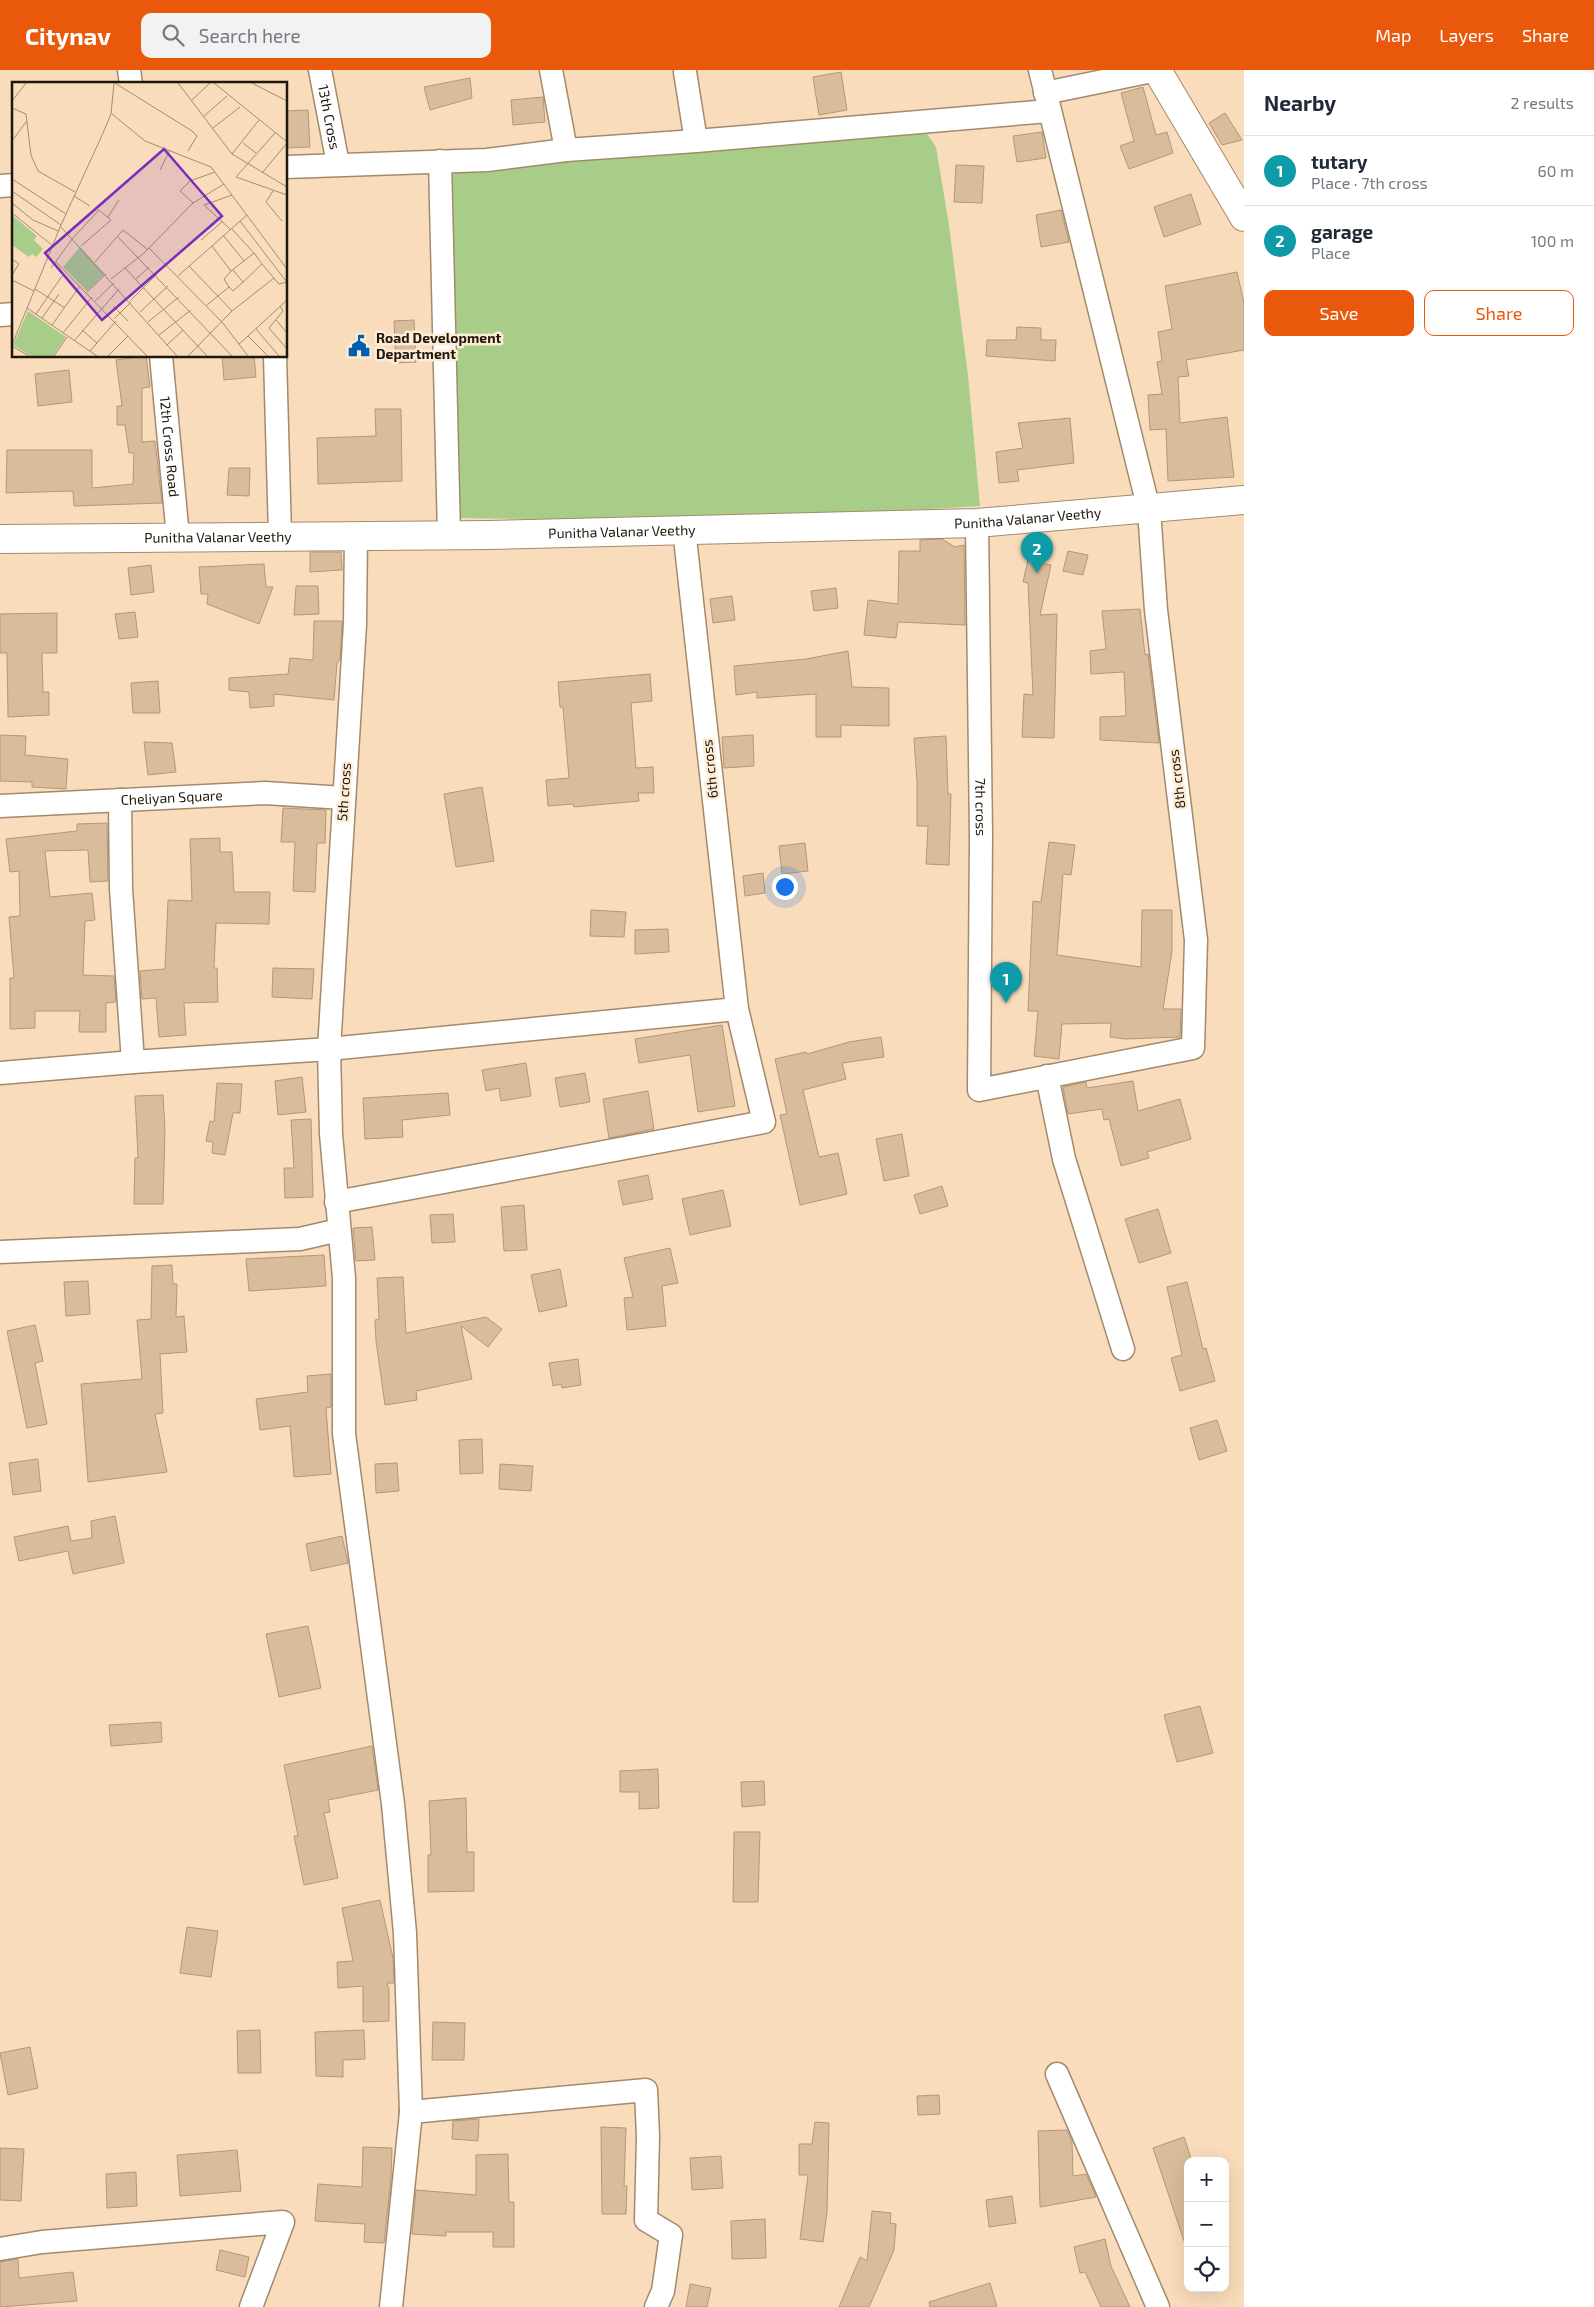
<!DOCTYPE html>
<html lang="en">
<head>
<meta charset="utf-8">
<style>
	body { margin:0; font-family:"Exo 2",sans-serif; background:#f2f2f3; color:#1f2937 }
	.controls { position:absolute; right:15px; bottom:15px; display:grid; overflow:hidden; border-radius:10px; box-shadow:0 5px 20px #0002 }
	.controls button { width:45px; height:45px; display:grid; place-items:center; padding:0; border:0; border-bottom:1px solid #e0e1e3; background:#fff; color:#1f2937; font:25px sans-serif }
	.you { position:absolute; left:784px; top:816px; width:18px; height:18px; margin:-12px; border:4px solid #fff; border-radius:50%; background:#1a73e8; box-shadow:0 0 0 8px #1a73e833 }
	.badge { display:grid; place-items:center; width:32px; height:32px; border-radius:50%; background:#ea580c; color:#fff; font-size:16px; font-weight:700 }
	.pin { position:absolute; translate:-50% -41px; filter:drop-shadow(0 1px 2px #0008) }
	.pin::after { content:''; position:absolute; top:26px; width:18px; height:15px; background:inherit; clip-path:polygon(0 0,100% 0,50% 100%) }
	.list { margin:0; padding:0; list-style:none }
	h2 { display:flex; justify-content:space-between; align-items:center; height:65px; margin:0; padding:0 20px; font-size:21px }
	h2 small { font-size:16px; font-weight:400; color:#747a83 }
	.list li { display:grid; grid-template-columns:32px 1fr auto; gap:15px; align-items:center; box-sizing:border-box; height:70px; padding:0 20px; border-top:1px solid #e0e1e3 }
	.list b { display:block; font-size:19px; white-space:nowrap }
	.list p { margin:0; font-size:16px; white-space:nowrap; color:#747a83 }
	.list em { font-size:16px; font-style:normal; color:#747a83 }
	.actions { display:flex; gap:10px; padding:15px 20px }
	.actions a { flex:1; padding:11px 0; border:1px solid #ea580c; border-radius:10px; text-align:center; font-size:18px; color:#ea580c }
	.actions .main { background:#ea580c; color:#fff }
	.icon { flex:none; width:28px; height:28px; fill:none; stroke:currentColor; stroke-width:2; stroke-linecap:round; stroke-linejoin:round }
	.map { position:relative; flex:none; width:1244px; height:2237px; overflow:hidden }
	header { display:flex; align-items:center; gap:30px; box-sizing:border-box; height:70px; padding:0 25px; background:#ea580c; color:#fff }
	header strong { font-size:24px }
	nav { display:flex; gap:28px; margin-inline-start:auto; font-size:18px }
	.search { width:350px; height:45px; background:#f2f2f3; display:flex; align-items:center; gap:12px; box-sizing:border-box; padding:0 18px; border-radius:10px; color:#747a83; font-size:19px }
	main { display:flex }
	aside { flex:1; background:#fff }
	.map>svg:first-child { display:block }
	.green { fill:#a8cd89 }
	.building { fill:#d8bc9b; stroke:#b39878 }
	.lines { fill:none; stroke-linecap:round; stroke-linejoin:round }
	.minor-casing { stroke:#a48a6b; stroke-width:25 }
	.tertiary-casing { stroke:#a48a6b; stroke-width:30 }
	.secondary-casing { stroke:#a48a6b; stroke-width:30 }
	.minor { stroke:#fff; stroke-width:22 }
	.tertiary { stroke:#fff; stroke-width:28 }
	.secondary { stroke:#fff; stroke-width:28 }
	.labels { text-anchor:middle; stroke-width:5; stroke-linejoin:round; paint-order:stroke }
	.street-label { font-size:14px; fill:#20160a; stroke:#fdecd8 }
	.poi-label { font-size:14px; font-weight:bold; fill:#20160a; stroke:#fdecd8; text-anchor:start }
	.inset-road { fill:none; stroke:#a28d74; stroke-width:1 }
	.view { fill:#7b2cbf; fill-opacity:0.15; stroke:#7b2cbf; stroke-width:2.5 }
	.inset-edge { fill:none; stroke:#20160a; stroke-width:2.5 }
</style>
</head>
<body>
<header>
<strong>Citynav</strong>
<div class="search"><svg class="icon" aria-label="search" viewBox="0 0 24 24"><circle cx="10" cy="10" r="6"/><path d="M15 15l6 6"/></svg>Search here</div>
<nav><a>Map</a><a>Layers</a><a>Share</a></nav>
</header>
<main>
<div class="map">
<svg width="1244" height="2237" viewBox="0 0 1244 2237">
	<rect width="100%" height="100%" fill="#f9dcbb"/>
	<path class="green" d="M912,62l15,2 9,13 13,78 19,151 12,130c-173,11 -346,15 -519,12l-6,-20 -6,-330z"/>
	<g class="building">
		<polygon points="841,2 847,40 819,45 813,7"/>
		<polygon points="470,8 472,28 430,40 424,17"/>
		<polygon points="1143,17 1156,65 1167,62 1173,83 1129,99 1120,76 1134,71 1121,23"/>
		<polygon points="543,27 545,52 513,55 511,30"/>
		<polygon points="308,40 310,77 286,78 286,41"/>
		<polygon points="1225,43 1242,70 1222,75 1209,53"/>
		<polygon points="1042,62 1046,88 1017,92 1013,66"/>
		<polygon points="956,95 984,96 982,133 954,132"/>
		<polygon points="1191,124 1201,154 1164,167 1154,137"/>
		<polygon points="1061,140 1069,172 1041,177 1036,145"/>
		<polygon points="1237,202 1244,233 1244,280 1186,290 1189,306 1178,307 1180,353 1227,347 1234,407 1168,411 1166,359 1150,360 1148,325 1162,324 1157,292 1162,291 1158,262 1172,259 1165,216"/>
		<polygon points="414,250 416,292 396,293 394,251"/>
		<polygon points="1017,257 1041,258 1041,270 1056,270 1055,291 986,286 987,270 1016,270"/>
		<polygon points="146,286 150,317 142,318 142,372 155,371 162,433 74,436 73,421 6,423 7,380 92,380 92,418 133,414 134,383 129,383 125,355 117,355 117,336 122,336 116,290"/>
		<polygon points="222,286 254,286 256,307 224,310"/>
		<polygon points="69,300 72,332 38,336 35,304"/>
		<polygon points="375,339 401,339 402,411 318,414 317,368 376,366"/>
		<polygon points="1070,348 1074,393 1017,400 1019,411 999,413 996,382 1023,378 1018,353"/>
		<polygon points="229,398 250,398 249,426 227,425"/>
		<polygon points="942,469 955,477 964,475 965,555 898,552 896,568 864,565 868,530 898,534 899,481 920,481 920,470"/>
		<polygon points="1068,481 1088,485 1083,505 1063,501"/>
		<polygon points="310,482 341,482 342,500 310,502"/>
		<polygon points="1028,490 1051,495 1040,545 1057,544 1054,668 1022,667 1024,624 1033,625 1028,513 1023,512"/>
		<polygon points="264,494 266,517 273,517 259,554 207,534 208,524 201,524 199,497"/>
		<polygon points="151,495 154,522 131,525 128,498"/>
		<polygon points="296,516 318,516 319,544 294,545"/>
		<polygon points="836,518 838,538 814,541 811,521"/>
		<polygon points="732,526 735,550 713,553 710,529"/>
		<polygon points="1140,539 1145,585 1148,584 1159,673 1100,670 1100,647 1126,646 1124,602 1091,604 1090,581 1106,579 1102,541"/>
		<polygon points="135,542 138,567 119,569 115,544"/>
		<polygon points="57,543 57,583 42,583 43,622 49,622 49,645 8,647 7,583 0,583 0,544"/>
		<polygon points="314,551 342,551 340,590 337,593 334,630 274,624 274,636 250,638 249,622 229,620 229,608 288,604 290,588 313,590"/>
		<polygon points="848,581 852,617 889,618 889,656 841,655 841,667 816,667 816,624 757,628 757,622 736,625 734,596 806,589"/>
		<polygon points="650,604 652,631 631,633 636,698 653,697 654,723 638,723 639,731 574,737 573,734 548,736 546,710 569,708 563,637 560,637 558,612"/>
		<polygon points="158,611 160,643 133,643 131,613"/>
		<polygon points="0,665 26,666 25,685 68,689 66,719 32,717 32,712 0,711"/>
		<polygon points="753,665 754,696 724,698 722,667"/>
		<polygon points="946,666 948,724 951,724 949,795 926,794 928,756 917,756 917,712 914,668"/>
		<polygon points="144,672 172,673 176,702 148,705"/>
		<polygon points="482,717 494,791 456,797 444,724"/>
		<polygon points="283,738 326,740 325,773 317,773 315,822 293,821 295,772 281,772"/>
		<polygon points="107,753 108,811 90,812 88,780 45,781 50,827 92,823 95,850 85,851 83,905 114,906 116,932 106,933 106,962 79,962 80,941 35,941 35,958 10,959 10,908 14,908 9,847 20,846 19,801 10,802 6,769 77,761 77,754"/>
		<polygon points="220,768 220,782 232,782 234,822 270,822 269,854 216,853 214,898 217,898 218,932 184,933 186,965 159,967 156,928 142,929 140,901 165,899 168,830 192,831 190,769"/>
		<polygon points="1049,772 1075,775 1071,805 1063,804 1057,885 1141,897 1142,840 1172,840 1172,881 1163,939 1181,939 1180,967 1125,969 1110,967 1111,953 1062,954 1059,989 1034,986 1038,941 1028,941 1033,831 1041,832"/>
		<polygon points="805,773 808,801 782,804 779,776"/>
		<polygon points="763,803 765,823 745,826 743,806"/>
		<polygon points="591,840 626,842 624,867 590,866"/>
		<polygon points="668,859 669,882 635,884 635,860"/>
		<polygon points="273,898 314,899 312,929 272,927"/>
		<polygon points="722,955 735,1036 698,1042 690,985 639,993 635,969"/>
		<polygon points="881,967 884,987 842,993 846,1009 803,1020 819,1087 838,1083 847,1124 800,1135 780,1045 787,1044 775,989 806,982 807,984 849,972"/>
		<polygon points="526,993 531,1026 501,1031 499,1018 486,1021 482,1000"/>
		<polygon points="585,1003 590,1032 560,1037 555,1008"/>
		<polygon points="302,1007 306,1042 278,1045 275,1011"/>
		<polygon points="1133,1011 1138,1041 1180,1029 1191,1069 1147,1082 1149,1088 1121,1096 1109,1049 1104,1050 1102,1039 1068,1044 1063,1017 1086,1012 1087,1018"/>
		<polygon points="217,1013 242,1014 240,1043 233,1043 225,1085 212,1083 213,1072 206,1071 210,1051 214,1052"/>
		<polygon points="648,1021 654,1059 609,1068 603,1029"/>
		<polygon points="448,1023 450,1045 402,1050 403,1067 365,1069 363,1028"/>
		<polygon points="163,1025 165,1059 163,1134 134,1134 135,1088 138,1088 135,1026"/>
		<polygon points="311,1049 313,1127 285,1128 284,1098 294,1098 291,1050"/>
		<polygon points="902,1064 909,1106 884,1111 876,1069"/>
		<polygon points="648,1105 653,1129 623,1135 618,1111"/>
		<polygon points="942,1116 948,1136 920,1144 914,1125"/>
		<polygon points="723,1120 731,1156 690,1165 682,1129"/>
		<polygon points="524,1135 527,1180 504,1181 501,1137"/>
		<polygon points="1158,1139 1171,1183 1139,1193 1125,1149"/>
		<polygon points="453,1144 455,1172 432,1173 430,1145"/>
		<polygon points="372,1157 375,1190 356,1191 353,1158"/>
		<polygon points="670,1178 678,1213 662,1216 666,1256 627,1260 624,1228 633,1227 624,1188"/>
		<polygon points="324,1185 326,1216 249,1221 246,1189"/>
		<polygon points="172,1195 173,1214 177,1214 176,1247 184,1246 187,1282 160,1284 163,1343 155,1344 167,1402 88,1412 81,1314 142,1309 137,1250 151,1249 152,1196"/>
		<polygon points="560,1199 567,1236 539,1242 531,1205"/>
		<polygon points="403,1207 406,1263 486,1247 502,1259 488,1277 461,1256 472,1309 416,1321 417,1330 385,1335 376,1271 375,1250 379,1249 377,1208"/>
		<polygon points="88,1211 90,1244 66,1246 64,1212"/>
		<polygon points="1187,1212 1203,1279 1206,1278 1215,1311 1180,1321 1171,1288 1182,1285 1167,1217"/>
		<polygon points="35,1255 43,1291 35,1293 47,1354 27,1358 7,1261"/>
		<polygon points="578,1289 581,1315 562,1318 561,1314 553,1316 549,1293"/>
		<polygon points="331,1304 331,1337 326,1338 331,1404 294,1407 290,1356 260,1360 256,1329 308,1322 307,1306"/>
		<polygon points="1217,1350 1227,1381 1199,1390 1190,1358"/>
		<polygon points="482,1369 483,1403 460,1404 459,1370"/>
		<polygon points="38,1389 41,1421 13,1425 9,1393"/>
		<polygon points="397,1393 399,1421 376,1423 375,1394"/>
		<polygon points="500,1394 533,1396 531,1421 499,1419"/>
		<polygon points="115,1446 124,1493 73,1504 68,1481 19,1491 14,1467 68,1456 71,1471 92,1468 91,1451"/>
		<polygon points="342,1466 348,1493 311,1501 306,1474"/>
		<polygon points="308,1556 321,1618 279,1627 266,1564"/>
		<polygon points="1200,1636 1213,1683 1177,1692 1164,1645"/>
		<polygon points="161,1652 162,1672 111,1676 109,1655"/>
		<polygon points="372,1676 378,1720 328,1730 330,1742 324,1743 338,1808 304,1815 294,1766 298,1766 284,1695"/>
		<polygon points="658,1699 659,1738 639,1739 639,1722 620,1722 620,1701"/>
		<polygon points="764,1711 765,1735 742,1737 741,1712"/>
		<polygon points="466,1728 467,1782 474,1782 474,1821 428,1822 428,1785 431,1785 429,1731"/>
		<polygon points="734,1762 760,1762 758,1832 733,1832"/>
		<polygon points="380,1830 393,1888 394,1913 387,1913 389,1919 389,1951 363,1952 363,1916 338,1918 337,1892 353,1891 342,1838"/>
		<polygon points="187,1857 218,1861 211,1907 180,1903"/>
		<polygon points="433,1952 465,1953 464,1990 432,1990"/>
		<polygon points="260,1960 261,2003 238,2003 237,1961"/>
		<polygon points="364,1960 365,1989 343,1990 343,2007 316,2006 315,1962"/>
		<polygon points="30,1977 38,2018 8,2025 0,1983"/>
		<polygon points="939,2025 940,2044 918,2045 917,2026"/>
		<polygon points="479,2049 478,2071 452,2069 453,2051"/>
		<polygon points="815,2052 829,2053 827,2142 823,2172 800,2169 808,2105 799,2105 799,2074 812,2074"/>
		<polygon points="601,2057 626,2058 624,2116 627,2116 626,2144 602,2144"/>
		<polygon points="1067,2060 1072,2072 1073,2106 1086,2104 1096,2127 1040,2137 1038,2061"/>
		<polygon points="1184,2067 1192,2091 1188,2091 1188,2170 1184,2171 1153,2078"/>
		<polygon points="363,2077 392,2078 391,2109 384,2173 364,2172 365,2154 315,2151 318,2114 362,2117"/>
		<polygon points="0,2078 24,2079 21,2131 0,2130"/>
		<polygon points="237,2080 241,2121 180,2126 177,2085"/>
		<polygon points="508,2084 509,2132 514,2132 514,2177 493,2177 493,2162 446,2162 446,2166 412,2164 416,2120 476,2125 476,2085"/>
		<polygon points="721,2086 723,2118 692,2120 690,2088"/>
		<polygon points="136,2102 137,2136 107,2138 106,2104"/>
		<polygon points="1012,2126 1016,2153 989,2157 986,2130"/>
		<polygon points="872,2141 891,2143 890,2153 896,2154 894,2180 869,2237 839,2237 860,2187 867,2191"/>
		<polygon points="765,2149 766,2188 732,2189 731,2151"/>
		<polygon points="1105,2169 1111,2196 1130,2237 1101,2237 1085,2202 1080,2203 1074,2177"/>
		<polygon points="220,2180 249,2187 245,2207 216,2200"/>
		<polygon points="18,2189 19,2208 73,2202 77,2231 0,2237 0,2192"/>
		<polygon points="990,2213 997,2237 930,2237 929,2232"/>
		<polygon points="690,2214 711,2218 707,2237 686,2237"/>
	</g>
	<g class="lines">
		<g class="minor-casing">
			<g id="minor">
				<polyline points="129,0 131,14"/>
				<path id="s1" d="M320,0l18,94"/>
				<polyline points="551,0 566,80"/>
				<polyline points="685,2 696,71"/>
				<polyline points="1045,23 1157,0"/>
				<polyline points="440,91 449,465"/>
				<polyline points="286,97 487,90 566,80 696,71 1049,41"/>
				<polyline points="0,116 14,115"/>
				<polyline points="0,245 14,244"/>
				<path id="s2" d="M161,286l17,181"/>
				<polyline points="275,286 280,465"/>
				<path id="s3" d="M977,453l4,313 -2,254 214,-42 3,-108 -40,-330 -7,-100 -109,-440"/>
				<polyline points="356,465 355,554 329,979 331,1064 344,1208 344,1364 393,1734 405,1863 411,2042 391,2237"/>
				<polyline points="120,730 121,819 133,992"/>
				<path id="s4" d="M0,736l265,-13 79,5"/>
				<polyline points="0,1003 133,992 329,979 737,939"/>
				<polyline points="1047,1006 1064,1089 1123,1279"/>
				<polyline points="336,1132 764,1052 737,939 684,459"/>
				<polyline points="0,1182 300,1169 339,1160"/>
				<polyline points="1057,2004 1158,2237"/>
				<polyline points="411,2042 646,2020 648,2067 646,2150 671,2165 663,2221 656,2237"/>
				<polyline points="0,2179 42,2172 283,2152 251,2237"/>
			</g>
		</g>
		<g class="tertiary-casing">
			<g id="tertiary">
				<path id="s5" d="M0,469l490,-4 487,-12 267,-23"/>
			</g>
		</g>
		<g class="secondary-casing">
			<polyline id="secondary" points="1157,0 1244,147"/>
		</g>
		<use href="#minor" class="minor"/>
		<use href="#tertiary" class="tertiary"/>
		<use href="#secondary" class="secondary"/>
	</g>
	<defs>
		<g id="civic-bare" transform="scale(1.725)"><path d="M-.6-6.5H3V-4.5H.6V-3L4-1V1h2V6H-6V1h2V-1L-.6-3ZM-1.2 2.5V6h2.4V2.5Z" fill="#0060ad" stroke="#fdecd8" stroke-width="2.5" paint-order="stroke"/></g>
	</defs>
	<g fill-rule="evenodd">
		<use href="#civic-bare" x="359" y="276"/>
	</g>
	<g class="labels">
		<g class="street-label">
			<text dy="5" stroke="none"><textPath href="#s1" startOffset="48">13th Cross</textPath></text>
			<text dy="5" stroke="none"><textPath href="#s2" startOffset="91">12th Cross Road</textPath></text>
			<text dy="5" stroke="none"><textPath href="#s5" startOffset="1028">Punitha Valanar Veethy</textPath></text>
			<text dy="5" stroke="none"><textPath href="#s5" startOffset="622">Punitha Valanar Veethy</textPath></text>
			<text dy="5" stroke="none"><textPath href="#s5" startOffset="218">Punitha Valanar Veethy</textPath></text>
			<text transform="translate(710 699) rotate(-96)" y="5">6th cross</text>
			<text transform="translate(1177 709) rotate(-97)" y="5">8th cross</text>
			<text transform="translate(344 722) rotate(-86)" y="5">5th cross</text>
			<text dy="5" stroke="none"><textPath href="#s4" startOffset="172">Cheliyan Square</textPath></text>
			<text dy="5" stroke="none"><textPath href="#s3" startOffset="284">7th cross</textPath></text>
		</g>
		<g class="poi-label">
			<text x="376" y="273">Road Development<tspan x="376" dy="16">Department</tspan></text>
		</g>
	</g>
	<g transform="translate(12 12)">
		<rect width="275" height="275" fill="#f9dcbb"/>
		<path d="M0,133l25,21 -3,4 9,9 -7,8 -4,-3 -3,3 -17,-12zM68,165l25,27 -18,17 -24,-24zM16,229l38,26 -13,19h-22l-18,-11z" fill="#a8cd89"/>
		<path class="inset-road" d="M103,1l77,48 5,5 -9,15M166,1l54,71 55,33M202,1l73,59M240,1l35,18M180,18l18,-17M0,19l14,-18M0,26l14,6 5,41 7,16 37,21M100,32l33,27 66,26 76,102M192,34l23,-20M201,46l27,-21M263,51l-39,44 51,18M0,59l14,-19M231,61l13,10M220,72l27,-34M148,88l10,-20M250,91l25,-30M0,97l54,35M0,109l49,34M261,109l-7,11 16,19M62,114l16,10M0,121l21,17 25,11M181,121l-13,-12 10,-10 25,-9M0,131l41,33M96,135l11,-17M228,139l46,60M49,145l116,129M219,146l23,25M218,147l-26,-24 28,-10M106,155l114,119M189,158l22,-19M200,164l19,25 13,-10 -21,-26M137,166l73,74 26,34M0,177l7,5 -7,11M44,180l91,94M83,180l28,-32 24,19M250,182l17,20 8,-2M177,184l43,45M39,186l22,-30 26,-28 12,10 -30,26M113,186l82,88M166,194l69,-61M99,197l33,-26 49,-50 31,-19M124,197l13,-12M0,198l22,11M231,200l19,-18 -8,-11 -10,8M217,205l4,4 10,-9 -10,-12M23,207l30,19M75,210l19,-18M83,219l19,-18M118,219l27,-27M195,223l22,-18 -5,-8 7,-8M101,224l15,15M268,224l3,5 -14,17 18,21M15,226l70,48M128,230l28,-26M24,232l26,-38M30,236l17,-24M102,237l17,-17M264,238l11,13M136,240l31,-25M40,243l28,-39M244,247l23,27M70,248l15,13M51,251l29,-36M147,253l32,-25M236,254l39,-36M62,259l45,-52M227,262l9,-8 20,20M0,263l49,-120 42,-92 8,-19 3,-31M155,263l16,-15M0,264l17,10M78,269l26,-30M42,274l13,-19M96,274l20,-20M176,274l44,-45 42,-33"/>
		<path class="view" d="M152,67l58,67 -120,104 -57,-67z"/>
		<rect width="275" height="275" class="inset-edge"/>
	</g>
</svg>
<div class="controls">
<button>+</button>
<button>−</button>
<button><svg class="icon" aria-label="locate" viewBox="0 0 24 24"><circle cx="12" cy="12" r="6"/><path d="M12 2v4M12 18v4M2 12h4M18 12h4"/></svg></button>
</div>
<div class="you"></div>
<div class="pin badge" style="left:1006px;top:933px;background:#0f9aa8">1</div>
<div class="pin badge" style="left:1037px;top:503px;background:#0f9aa8">2</div>
</div>
<aside>
<h2>Nearby<small>2 results</small></h2>
<ul class="list">
<li><span class="badge" style="background:#0f9aa8">1</span><div><b>tutary</b><p>Place · 7th cross</p></div><em>60 m</em></li>
<li><span class="badge" style="background:#0f9aa8">2</span><div><b>garage</b><p>Place</p></div><em>100 m</em></li>
</ul>
<div class="actions"><a class="main">Save</a><a>Share</a></div>
</aside>
</main>
</body>
</html>
